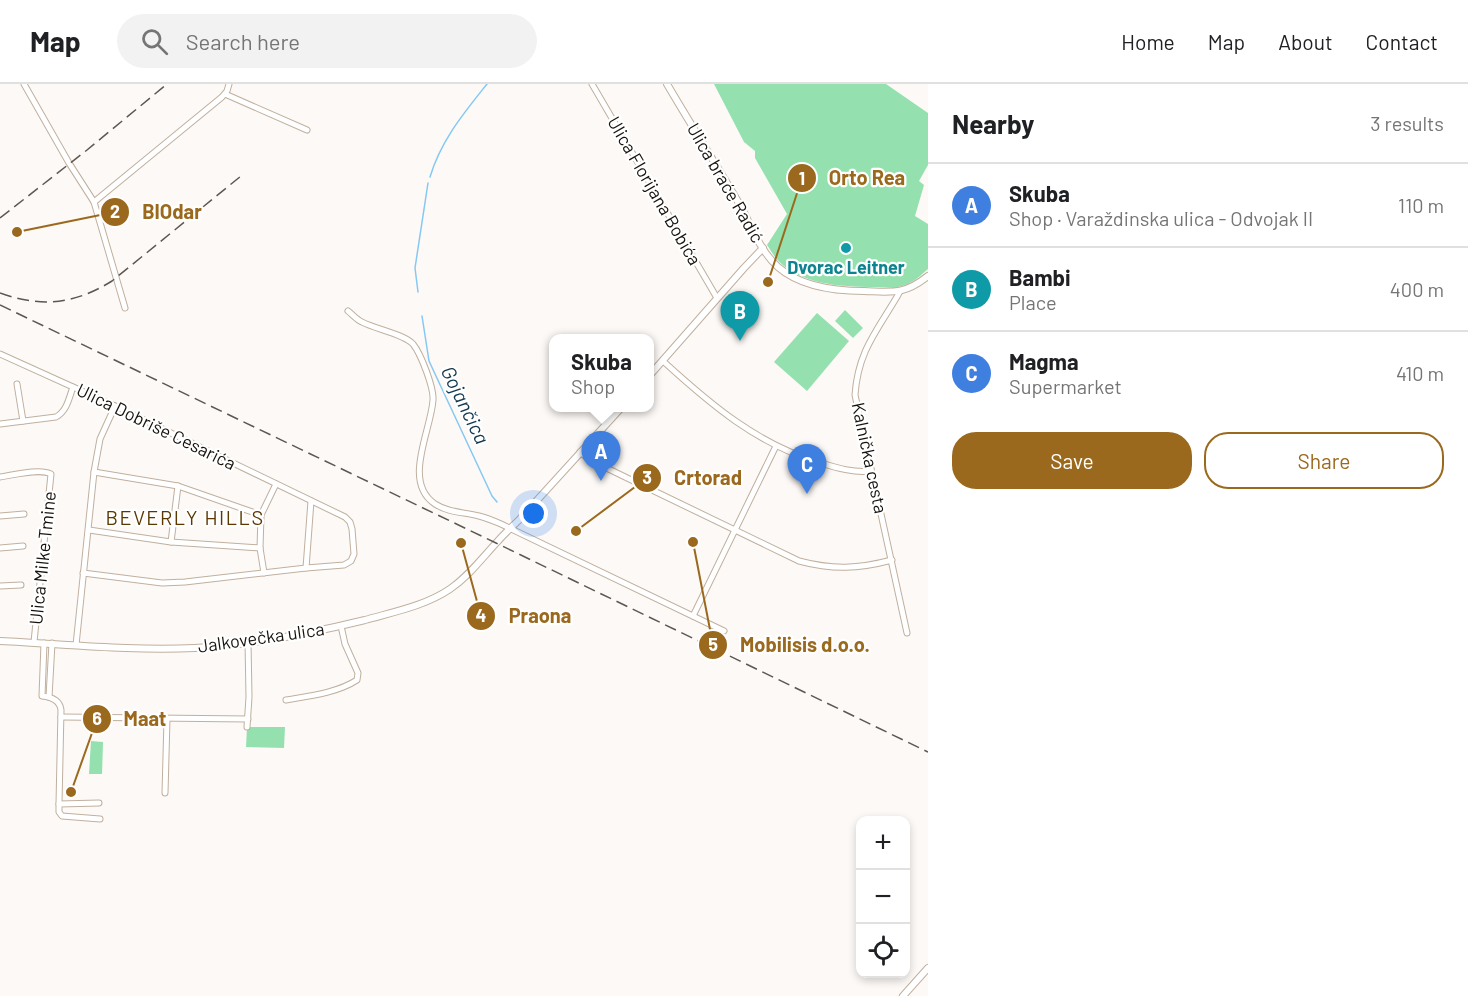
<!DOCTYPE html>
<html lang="en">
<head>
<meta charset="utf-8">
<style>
	body { margin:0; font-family:Barlow,sans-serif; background:#f2f2f2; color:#202124 }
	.controls { position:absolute; right:18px; bottom:18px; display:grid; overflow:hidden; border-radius:12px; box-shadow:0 3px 9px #0003 }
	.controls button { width:54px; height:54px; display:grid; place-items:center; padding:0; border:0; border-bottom:2px solid #e0e0e0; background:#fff; color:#202124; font:30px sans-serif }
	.you { position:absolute; left:534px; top:430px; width:21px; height:21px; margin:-15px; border:4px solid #fff; border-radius:50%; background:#1a73e8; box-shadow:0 0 0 9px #1a73e833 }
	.badge { display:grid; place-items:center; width:39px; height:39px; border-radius:50%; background:#9b691d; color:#fff; font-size:20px; font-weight:700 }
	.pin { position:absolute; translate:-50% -50px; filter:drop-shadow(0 2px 3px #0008) }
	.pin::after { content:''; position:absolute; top:32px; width:21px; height:18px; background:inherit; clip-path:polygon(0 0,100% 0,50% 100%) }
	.popup { position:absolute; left:549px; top:250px; width:105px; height:78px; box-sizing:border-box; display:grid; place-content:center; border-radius:12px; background:#fff; filter:drop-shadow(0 2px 4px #0005); font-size:20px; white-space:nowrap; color:#757577 }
	.popup b { font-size:22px; color:#202124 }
	.popup::after { content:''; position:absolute; left:50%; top:100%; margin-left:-12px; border:12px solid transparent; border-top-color:#fff }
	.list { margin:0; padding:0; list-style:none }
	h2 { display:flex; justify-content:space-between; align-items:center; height:78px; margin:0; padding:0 24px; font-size:26px }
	h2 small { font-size:20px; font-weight:400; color:#757577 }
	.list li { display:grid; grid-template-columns:39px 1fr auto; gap:18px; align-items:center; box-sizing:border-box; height:84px; padding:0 24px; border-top:2px solid #e0e0e0 }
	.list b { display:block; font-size:22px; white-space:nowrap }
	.list p { margin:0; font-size:20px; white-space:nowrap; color:#757577 }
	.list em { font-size:20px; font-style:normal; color:#757577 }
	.actions { display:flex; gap:12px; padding:18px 24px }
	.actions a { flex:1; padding:14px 0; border:2px solid #9b691d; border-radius:24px; text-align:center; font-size:21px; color:#9b691d }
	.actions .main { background:#9b691d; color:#fff }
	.icon { flex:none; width:33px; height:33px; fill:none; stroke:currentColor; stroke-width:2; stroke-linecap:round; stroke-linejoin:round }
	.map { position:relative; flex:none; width:928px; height:912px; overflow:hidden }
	header { display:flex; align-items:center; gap:36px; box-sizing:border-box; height:84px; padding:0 30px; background:#fff; border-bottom:2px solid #e0e0e0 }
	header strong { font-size:28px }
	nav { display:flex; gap:33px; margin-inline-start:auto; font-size:21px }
	.search { width:420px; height:54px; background:#f2f2f2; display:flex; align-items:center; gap:15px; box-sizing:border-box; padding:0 21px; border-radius:33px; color:#757577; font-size:22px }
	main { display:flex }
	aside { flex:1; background:#fff }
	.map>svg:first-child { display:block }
	.green { fill:#94e1af }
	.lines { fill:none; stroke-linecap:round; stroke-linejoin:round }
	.stream { stroke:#85c8f3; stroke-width:1.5 }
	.minor-casing { stroke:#c0b09f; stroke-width:7 }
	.major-casing { stroke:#c0b09f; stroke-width:8 }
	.minor { stroke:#fff; stroke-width:5 }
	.major { stroke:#fff; stroke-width:6 }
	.rail { stroke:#5c5752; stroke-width:1.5; stroke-dasharray:12 6; stroke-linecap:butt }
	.culture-dot { fill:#0f9aa8; stroke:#fff; stroke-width:2 }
	.labels { text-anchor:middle; stroke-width:4.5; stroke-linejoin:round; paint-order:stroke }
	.street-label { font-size:18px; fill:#16110b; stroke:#fff }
	.culture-label { font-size:18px; font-weight:bold; fill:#0d838f; stroke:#fff }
	.water-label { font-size:20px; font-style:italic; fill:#12384e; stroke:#fff }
	.neighbourhood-label { font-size:20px; letter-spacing:1.5px; fill:#5a3800; stroke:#fff }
	.leader { fill:none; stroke:#9b691d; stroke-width:2 }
	.callout-dot { fill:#9b691d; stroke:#fff; stroke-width:2 }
	.mark-label { font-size:18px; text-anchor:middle; font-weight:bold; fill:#fff }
	.callout-label { font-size:20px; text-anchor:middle; font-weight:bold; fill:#9b691d; stroke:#fff; stroke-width:4.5; stroke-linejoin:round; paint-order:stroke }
</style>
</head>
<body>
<header>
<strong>Map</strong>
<div class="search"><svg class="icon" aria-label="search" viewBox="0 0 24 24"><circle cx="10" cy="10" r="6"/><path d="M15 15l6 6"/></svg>Search here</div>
<nav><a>Home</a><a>Map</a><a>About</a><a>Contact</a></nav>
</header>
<main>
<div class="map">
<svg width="928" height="912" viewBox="0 0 928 912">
	<rect width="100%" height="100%" fill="#fdf9f6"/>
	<g class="green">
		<path d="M714,0h172l42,29v52l-9,16 5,4 -9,31 13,8v45c-7,6 -14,13 -23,16 -9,4 -21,2 -32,2 -32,0 -77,-3 -98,-30 -3,-4 -5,-8 -8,-12l20,-31 -32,-56v-7l-11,-9z"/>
		<polygon points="845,226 863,244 853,254 835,237"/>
		<polygon points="817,229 849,257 807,307 774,278"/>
		<polygon points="247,643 285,643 284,664 246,663"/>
		<polygon points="91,657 103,658 102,690 89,690"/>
	</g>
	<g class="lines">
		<g class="stream">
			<path d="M430,93c11,-37 34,-64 57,-93"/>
			<polyline points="418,208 415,184 428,99"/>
			<polyline points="422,232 429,277 492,412 497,418"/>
		</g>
		<g class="minor-casing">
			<g id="minor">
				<polyline points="24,0 69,79 94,118 125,224"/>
				<polyline points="592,0 717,214"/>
				<polyline points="225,10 307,46"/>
				<polyline points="94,118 222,13 227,7 229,0"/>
				<path d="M900,207l-2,4c-21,36 -40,56 -43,100l52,238"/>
				<path d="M348,227c5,4 9,9 14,11 13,7 42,12 51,22 8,10 21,44 20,56 -2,31 -31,82 2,104 14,9 29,8 44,12 8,2 15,5 22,8l223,107"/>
				<polyline points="0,270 115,322 345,433 350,438 352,445 354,470 351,477 344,481 306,484 185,498 162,499 83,489"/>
				<path d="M663,277c47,43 95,84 158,102 16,5 33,10 50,8"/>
				<polyline points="17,300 23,337"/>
				<path d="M0,340l56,-7c11,-6 13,-19 17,-30"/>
				<path d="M580,368l10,8 209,101c34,9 59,8 93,-1"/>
				<polyline points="94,388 178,402 261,431"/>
				<path d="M0,393c13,-2 40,-9 51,-3l-17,168"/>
				<polyline points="0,432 24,430"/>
				<polyline points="89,446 171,458 260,464"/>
				<polyline points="171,458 178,402"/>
				<polyline points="0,464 23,462"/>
				<polyline points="306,484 311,417"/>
				<polyline points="264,489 260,464 261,431 276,400"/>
				<polyline points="0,502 21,501"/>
				<polyline points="693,532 776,362"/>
				<path d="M44,559l-2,53c10,1 18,5 19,14l-2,94 40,-1"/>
				<polyline points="76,561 94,388 100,355 115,322"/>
				<polyline points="49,613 52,559"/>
				<path d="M286,616c23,-4 51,-7 71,-20l1,-7 -13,-29 -4,-18"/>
				<polyline points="61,633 248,635"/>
				<polyline points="247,643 249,613 248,558"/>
				<polyline points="165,709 167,635"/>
				<polyline points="59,720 59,728 62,732 100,735"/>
			</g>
		</g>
		<g class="major-casing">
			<g id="major">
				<path d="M667,0c24,41 49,80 73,121 11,20 20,46 38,62 23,20 57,24 86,24 29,1 40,4 64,-15"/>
				<polyline points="649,292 744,184 763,164"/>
				<path d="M0,557c65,3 130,10 195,7 55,-3 117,-15 170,-28 28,-8 60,-14 85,-31 19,-13 32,-31 48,-48 7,-8 15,-15 22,-22 34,-37 67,-74 101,-111"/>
				<polyline points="903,912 928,884"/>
			</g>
		</g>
		<use href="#minor" class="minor"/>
		<use href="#major" class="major"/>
		<g class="rail">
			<polyline points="0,134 87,66 167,0"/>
			<path d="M0,209c42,15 75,11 112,-12l129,-105"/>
			<polyline points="0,221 496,459 928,668"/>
		</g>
	</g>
	<circle class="culture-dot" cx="846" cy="164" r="6"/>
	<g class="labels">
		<g class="street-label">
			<text transform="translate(725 99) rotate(60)" y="6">Ulica braće Radić</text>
			<text transform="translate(654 107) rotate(60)" y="6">Ulica Florijana Bobića</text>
			<text transform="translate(156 343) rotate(26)" y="6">Ulica Dobriše Cesarića</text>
			<text transform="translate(869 374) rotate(78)" y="6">Kalnička cesta</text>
			<text transform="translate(43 474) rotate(-84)" y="6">Ulica Milke Tmine</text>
			<text transform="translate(261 554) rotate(-8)" y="6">Jalkovečka ulica</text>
		</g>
		<g class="culture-label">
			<text x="846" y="190">Dvorac Leitner</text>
		</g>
		<g class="water-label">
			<text transform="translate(465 321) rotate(64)" y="7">Gojančica</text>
		</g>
		<g class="neighbourhood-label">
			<text x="185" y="441">BEVERLY HILLS</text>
		</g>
	</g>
	<path class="leader" d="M768 198L802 94M17 148L115 128M576 447L647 394M461 459L481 532M693 458L713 561M71 708L97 635"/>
	<g class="callout-dot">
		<circle cx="768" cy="198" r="6"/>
		<circle cx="17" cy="148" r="6"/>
		<circle cx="576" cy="447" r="6"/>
		<circle cx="461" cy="459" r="6"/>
		<circle cx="693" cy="458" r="6"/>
		<circle cx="71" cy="708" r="6"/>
		<circle cx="802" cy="94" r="15"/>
		<circle cx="115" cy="128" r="15"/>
		<circle cx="647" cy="394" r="15"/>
		<circle cx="481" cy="532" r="15"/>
		<circle cx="713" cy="561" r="15"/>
		<circle cx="97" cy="635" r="15"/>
	</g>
	<g class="mark-label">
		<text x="802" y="101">1</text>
		<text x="115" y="134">2</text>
		<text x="647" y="400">3</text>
		<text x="481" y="538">4</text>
		<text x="713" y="567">5</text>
		<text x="97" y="641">6</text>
	</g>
	<g class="callout-label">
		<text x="867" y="101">Orto Rea</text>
		<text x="172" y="135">BIOdar</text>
		<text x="708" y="401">Crtorad</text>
		<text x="540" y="539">Praona</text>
		<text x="805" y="568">Mobilisis d.o.o.</text>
		<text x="145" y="642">Maat</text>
	</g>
</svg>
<div class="controls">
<button>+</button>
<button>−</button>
<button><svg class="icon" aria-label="locate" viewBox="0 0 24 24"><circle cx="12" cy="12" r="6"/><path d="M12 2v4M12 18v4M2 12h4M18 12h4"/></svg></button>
</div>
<div class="you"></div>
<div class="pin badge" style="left:601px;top:397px;background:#3f7fe0">A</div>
<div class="popup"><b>Skuba</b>Shop</div>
<div class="pin badge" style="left:740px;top:257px;background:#0f9aa8">B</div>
<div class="pin badge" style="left:807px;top:410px;background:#3f7fe0">C</div>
</div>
<aside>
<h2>Nearby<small>3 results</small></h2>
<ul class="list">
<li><span class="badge" style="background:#3f7fe0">A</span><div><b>Skuba</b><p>Shop · Varaždinska ulica - Odvojak II</p></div><em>110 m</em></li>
<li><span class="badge" style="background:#0f9aa8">B</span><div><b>Bambi</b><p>Place</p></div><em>400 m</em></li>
<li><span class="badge" style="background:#3f7fe0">C</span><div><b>Magma</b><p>Supermarket</p></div><em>410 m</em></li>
</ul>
<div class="actions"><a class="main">Save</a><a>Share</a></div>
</aside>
</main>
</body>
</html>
